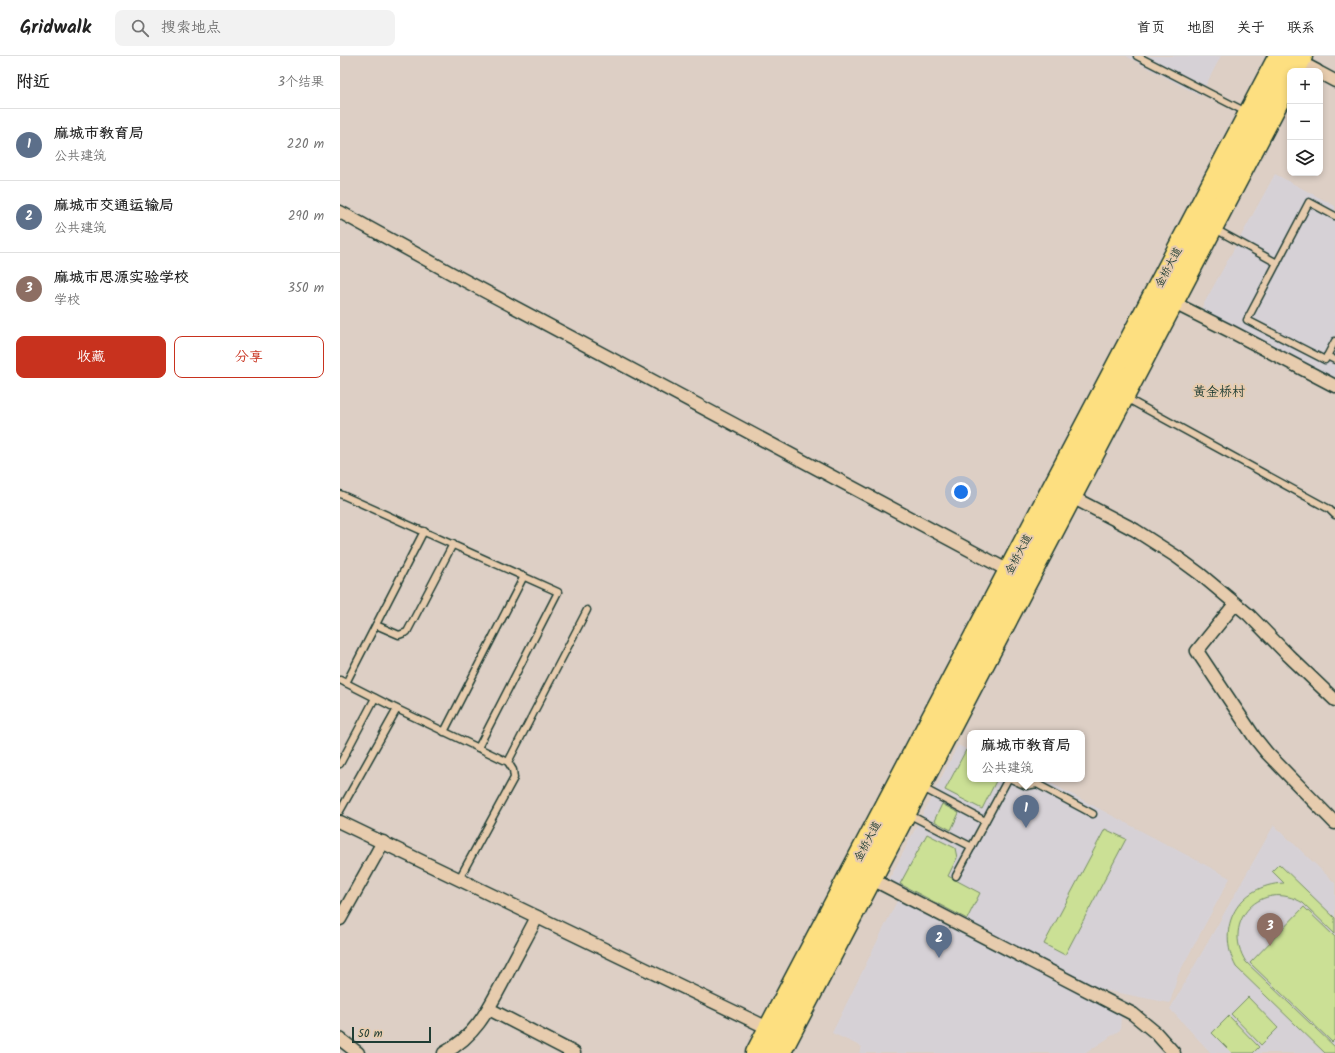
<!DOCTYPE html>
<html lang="zh">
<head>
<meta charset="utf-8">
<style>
	body { margin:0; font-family:Kalam,"LXGW WenKai TC",sans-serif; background:#f2f2f2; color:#222 }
	.controls { position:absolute; right:12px; top:12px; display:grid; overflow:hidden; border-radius:8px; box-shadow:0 2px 6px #0003 }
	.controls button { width:36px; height:36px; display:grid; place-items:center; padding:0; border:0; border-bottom:1px solid #e0e0e0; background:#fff; color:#222; font:20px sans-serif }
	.scale { position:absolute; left:12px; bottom:10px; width:79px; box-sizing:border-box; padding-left:4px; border:2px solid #1f3d34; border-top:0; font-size:11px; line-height:14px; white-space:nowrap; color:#1f3d34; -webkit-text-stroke:3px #e7ccae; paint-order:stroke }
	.you { position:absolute; left:621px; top:436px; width:14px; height:14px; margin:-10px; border:3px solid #fff; border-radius:50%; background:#1a73e8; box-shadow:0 0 0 6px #1a73e833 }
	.badge { display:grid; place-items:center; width:26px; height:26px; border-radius:50%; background:#c8321e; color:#fff; font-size:13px; font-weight:700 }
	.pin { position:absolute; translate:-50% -33px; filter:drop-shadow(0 1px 2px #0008) }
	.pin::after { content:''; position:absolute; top:21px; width:14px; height:12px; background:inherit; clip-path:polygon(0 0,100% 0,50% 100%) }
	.popup { position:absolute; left:627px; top:674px; width:118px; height:52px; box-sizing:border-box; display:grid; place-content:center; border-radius:8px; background:#fff; filter:drop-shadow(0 1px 3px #0005); font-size:13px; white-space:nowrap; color:#767676 }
	.popup b { font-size:15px; color:#222 }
	.popup::after { content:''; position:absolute; left:50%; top:100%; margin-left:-8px; border:8px solid transparent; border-top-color:#fff }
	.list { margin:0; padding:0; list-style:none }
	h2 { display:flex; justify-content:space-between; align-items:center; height:52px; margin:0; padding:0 16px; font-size:17px }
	h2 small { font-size:13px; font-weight:400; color:#767676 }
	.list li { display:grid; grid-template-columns:26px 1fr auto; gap:12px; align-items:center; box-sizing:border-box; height:72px; padding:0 16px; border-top:1px solid #e0e0e0 }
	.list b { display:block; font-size:15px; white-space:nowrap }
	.list p { margin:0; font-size:13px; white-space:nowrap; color:#767676 }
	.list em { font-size:13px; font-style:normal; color:#767676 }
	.actions { display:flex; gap:8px; padding:12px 16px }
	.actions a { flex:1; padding:9px 0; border:1px solid #c8321e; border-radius:8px; text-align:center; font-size:14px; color:#c8321e }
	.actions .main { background:#c8321e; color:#fff }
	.icon { flex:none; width:22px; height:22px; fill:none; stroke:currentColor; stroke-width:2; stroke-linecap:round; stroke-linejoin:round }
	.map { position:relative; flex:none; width:995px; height:997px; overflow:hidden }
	header { display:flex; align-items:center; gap:24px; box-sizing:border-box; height:56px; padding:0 20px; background:#fff; border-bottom:1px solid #e0e0e0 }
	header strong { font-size:19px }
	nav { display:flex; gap:22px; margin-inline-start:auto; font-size:14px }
	.search { width:280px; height:36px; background:#f2f2f2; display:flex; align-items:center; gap:10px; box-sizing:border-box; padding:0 14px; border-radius:8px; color:#767676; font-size:15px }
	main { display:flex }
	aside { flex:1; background:#fff }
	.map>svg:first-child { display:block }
	.built { fill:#d6d1d6 }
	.green { fill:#cbe095; stroke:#758e64 }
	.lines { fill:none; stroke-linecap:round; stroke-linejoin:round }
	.lane-casing { stroke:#1f3d34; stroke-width:9 }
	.street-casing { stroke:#1f3d34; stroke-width:15 }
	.highway-casing { stroke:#1f3d34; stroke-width:25 }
	.lane { stroke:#e7ccae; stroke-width:6 }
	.street { stroke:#e7ccae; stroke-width:12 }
	.highway { stroke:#fddf80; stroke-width:22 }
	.labels { text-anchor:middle; stroke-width:4; stroke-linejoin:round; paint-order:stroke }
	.street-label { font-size:11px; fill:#1f3d34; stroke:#e7ccae }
	.quarter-label { font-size:13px; fill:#1f3d34; stroke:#e7ccae }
</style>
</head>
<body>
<header>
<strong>Gridwalk</strong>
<div class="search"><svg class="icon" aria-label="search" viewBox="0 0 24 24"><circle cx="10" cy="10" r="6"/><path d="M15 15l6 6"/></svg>搜索地点</div>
<nav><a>首页</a><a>地图</a><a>关于</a><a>联系</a></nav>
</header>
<main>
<aside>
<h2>附近<small>3个结果</small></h2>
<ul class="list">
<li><span class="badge" style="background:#5c6f8a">1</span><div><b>麻城市教育局</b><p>公共建筑</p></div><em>220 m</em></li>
<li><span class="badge" style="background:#5c6f8a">2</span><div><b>麻城市交通运输局</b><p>公共建筑</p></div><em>290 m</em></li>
<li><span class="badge" style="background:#8d6e63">3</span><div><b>麻城市思源实验学校</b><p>学校</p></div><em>350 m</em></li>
</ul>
<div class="actions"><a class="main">收藏</a><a>分享</a></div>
</aside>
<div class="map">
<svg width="995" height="997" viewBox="0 0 995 997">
	<rect width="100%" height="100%" fill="#ddcfc5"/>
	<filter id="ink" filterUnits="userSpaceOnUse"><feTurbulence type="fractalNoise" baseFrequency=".025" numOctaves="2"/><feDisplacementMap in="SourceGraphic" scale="8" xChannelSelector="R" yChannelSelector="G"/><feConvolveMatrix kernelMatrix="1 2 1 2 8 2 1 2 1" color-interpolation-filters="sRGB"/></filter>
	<g filter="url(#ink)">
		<g class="built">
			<polygon points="786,0 881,0 860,40"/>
			<polygon points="935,118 995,150 995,325 861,253"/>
			<polygon points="618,689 630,695 630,723 703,723 890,822 838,919 830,947 759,933 548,826"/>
			<polygon points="934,769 995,827 995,997 871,997 830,953"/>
			<polygon points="558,843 781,960 780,974 746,997 519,997 522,991 492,977"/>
		</g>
		<g class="green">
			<polygon points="626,694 630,696 630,723 657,723 642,753 605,734"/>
			<polygon points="602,748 619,757 611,774 594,765"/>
			<polygon points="765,773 786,783 725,899 704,888"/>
			<polygon points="587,778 615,792 617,802 608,820 640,837 627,863 560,828"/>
			<path d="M939,808l56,54v16l-32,-31c-41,-25 -83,18 -57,59l89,85v6h-10l-89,-86c-21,-40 2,-82 48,-84l-12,-12z"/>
			<polygon points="964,851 995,881 995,983 992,986 910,907"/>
			<polygon points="908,941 938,972 921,989 891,958"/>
			<polygon points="889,960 919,991 913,997 892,997 872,977"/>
		</g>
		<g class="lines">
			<g class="lane-casing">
				<g id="lane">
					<polyline points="797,0 906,56"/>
					<polyline points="995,160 969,146 907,264 985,304 995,285"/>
					<polyline points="875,173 937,207"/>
					<polyline points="987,300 995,304"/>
					<polyline points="786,342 989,453 995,459"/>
					<polyline points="0,438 218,536 138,692"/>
					<polyline points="36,569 59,579 67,576 113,488"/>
					<polyline points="0,624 57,653 168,706 173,714 174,722 119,823"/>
					<polyline points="6,627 84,475"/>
					<polyline points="104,676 184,520"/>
					<polyline points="168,706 247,554"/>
					<polyline points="0,708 35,642"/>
					<polyline points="671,723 686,730 697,728 753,758"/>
					<polyline points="581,731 645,765"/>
					<polyline points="0,755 57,653"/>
					<polyline points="568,758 632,791"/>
					<polyline points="616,820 668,723"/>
				</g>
			</g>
			<g class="street-casing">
				<g id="street">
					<polyline points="958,5 977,15"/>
					<polyline points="980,17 995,25"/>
					<polyline points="0,156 120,222 669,515"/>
					<polyline points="832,246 892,276 995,330"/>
					<polyline points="730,440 795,474 837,501 860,518 909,559 948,599 995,644"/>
					<polyline points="895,548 857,595 915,682 927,697 995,767"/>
					<polyline points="0,766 430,973"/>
					<polyline points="530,822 793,958 816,977 834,997"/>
					<polyline points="0,863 43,786"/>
					<polyline points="149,953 234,997"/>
					<polyline points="0,983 18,997"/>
					<path d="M104,997c33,-18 45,-45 62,-77 10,-20 21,-39 31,-59"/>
				</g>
			</g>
			<g class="highway-casing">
				<g id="highway">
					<polyline points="953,15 961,0"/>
					<polyline points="417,997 940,0"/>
					<polyline points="439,997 950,21"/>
				</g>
			</g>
			<use href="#lane" class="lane"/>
			<use href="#street" class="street"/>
			<use href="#highway" class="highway"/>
		</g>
	</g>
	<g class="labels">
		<g class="street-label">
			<text transform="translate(828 211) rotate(-62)" y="4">金桥大道</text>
			<text transform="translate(678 498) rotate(-62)" y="4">金桥大道</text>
			<text transform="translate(527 785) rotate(-62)" y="4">金桥大道</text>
		</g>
		<g class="quarter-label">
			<text x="879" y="340">黄金桥村</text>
		</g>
	</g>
</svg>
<div class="controls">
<button>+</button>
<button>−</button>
<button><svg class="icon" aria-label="layers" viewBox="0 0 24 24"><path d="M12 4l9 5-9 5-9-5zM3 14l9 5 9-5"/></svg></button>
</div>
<div class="scale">50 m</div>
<div class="you"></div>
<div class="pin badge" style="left:686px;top:772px;background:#5c6f8a">1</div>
<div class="popup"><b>麻城市教育局</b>公共建筑</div>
<div class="pin badge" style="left:599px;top:902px;background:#5c6f8a">2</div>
<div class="pin badge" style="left:930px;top:890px;background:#8d6e63">3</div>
</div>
</main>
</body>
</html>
